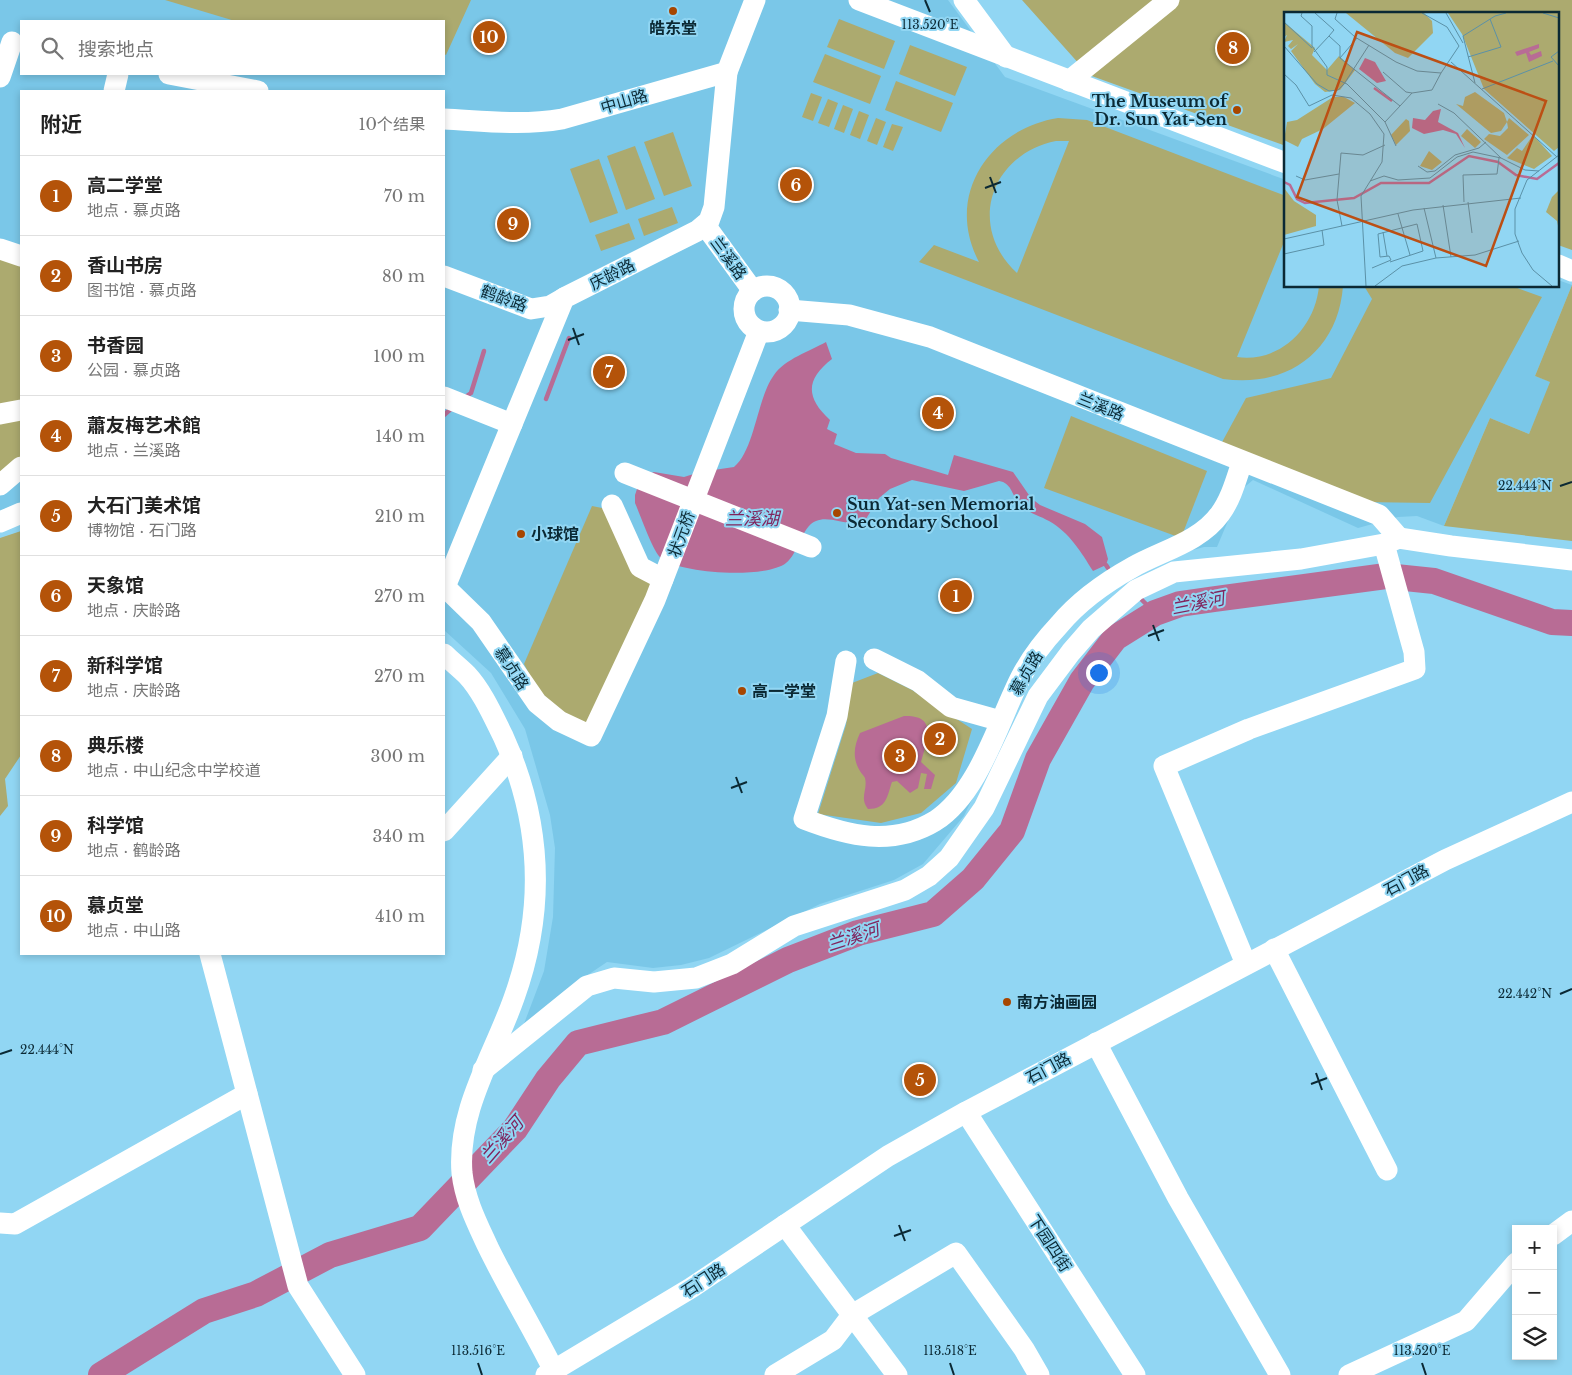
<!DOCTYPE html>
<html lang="zh">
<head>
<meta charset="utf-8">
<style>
	body { margin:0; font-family:"Libre Baskerville","Noto Sans SC",serif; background:#f2f2f2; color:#222 }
	.controls { position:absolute; right:15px; bottom:15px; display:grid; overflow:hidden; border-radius:0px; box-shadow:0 2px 8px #0003 }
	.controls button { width:45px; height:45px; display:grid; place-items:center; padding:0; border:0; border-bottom:1px solid #e0e0e0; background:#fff; color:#222; font:25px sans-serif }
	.you { position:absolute; left:1098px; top:672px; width:18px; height:18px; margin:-12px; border:4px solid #fff; border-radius:50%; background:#1a73e8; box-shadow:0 0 0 8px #1a73e833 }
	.badge { display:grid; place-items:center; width:32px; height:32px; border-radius:50%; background:#b45309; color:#fff; font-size:16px; font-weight:700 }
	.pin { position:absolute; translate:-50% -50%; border:2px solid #fff; box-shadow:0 1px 5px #0006 }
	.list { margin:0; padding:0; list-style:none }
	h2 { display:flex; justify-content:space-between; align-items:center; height:65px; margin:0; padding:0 20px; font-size:21px }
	h2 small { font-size:16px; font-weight:400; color:#767676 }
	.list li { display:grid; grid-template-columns:32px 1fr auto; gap:15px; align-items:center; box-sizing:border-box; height:80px; padding:0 20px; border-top:1px solid #e0e0e0 }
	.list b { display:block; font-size:19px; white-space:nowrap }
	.list p { margin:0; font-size:16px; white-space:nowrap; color:#767676 }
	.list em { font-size:16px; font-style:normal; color:#767676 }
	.icon { flex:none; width:28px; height:28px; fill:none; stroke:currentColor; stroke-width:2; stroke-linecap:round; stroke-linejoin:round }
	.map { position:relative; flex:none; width:1572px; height:1375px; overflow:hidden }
	.search { position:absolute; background:#fff; box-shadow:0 2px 8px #0003; left:20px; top:20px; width:425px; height:55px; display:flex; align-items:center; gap:12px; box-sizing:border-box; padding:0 18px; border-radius:0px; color:#767676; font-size:19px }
	.panel { position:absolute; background:#fff; box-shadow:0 2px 8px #0003; left:20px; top:90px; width:425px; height:865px; border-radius:0px }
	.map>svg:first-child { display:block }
	.built { fill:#7ac7e8; fill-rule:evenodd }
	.green { fill:#acaa6f; fill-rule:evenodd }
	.water { fill:#b86c95 }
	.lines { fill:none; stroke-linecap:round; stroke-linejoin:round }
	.stream { stroke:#b86c95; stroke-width:4.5 }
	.river { stroke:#b86c95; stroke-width:26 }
	.minor { stroke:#fff; stroke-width:21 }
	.ticks { fill:none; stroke:#0b2934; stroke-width:2 }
	.poi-dot { fill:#a74600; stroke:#91d6f3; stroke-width:2 }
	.labels { text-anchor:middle; stroke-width:4; stroke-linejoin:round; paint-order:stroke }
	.poi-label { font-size:16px; font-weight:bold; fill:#0b2934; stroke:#91d6f3; text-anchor:start }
	.street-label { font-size:16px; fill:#0b2934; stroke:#91d6f3 }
	.water-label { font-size:18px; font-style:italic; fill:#80245d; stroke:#91d6f3 }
	.inset-river { fill:none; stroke:#b86c95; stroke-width:2.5 }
	.inset-road { fill:none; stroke:#5b91a7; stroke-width:1 }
	.view { fill:#bc4f14; fill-opacity:0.15; stroke:#bc4f14; stroke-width:2.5 }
	.inset-edge { fill:none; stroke:#0b2934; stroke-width:2.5 }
	.ticks-label { font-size:12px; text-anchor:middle; fill:#0b2934; stroke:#91d6f3; stroke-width:4; stroke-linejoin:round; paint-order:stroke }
</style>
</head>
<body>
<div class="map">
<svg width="1572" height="1375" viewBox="0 0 1572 1375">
	<rect width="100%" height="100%" fill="#91d6f3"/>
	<path class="built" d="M0,0h948l57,77 281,103v106h272v-6l14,5 -37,91 16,6 -22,52 -39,-16 -46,108 -27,-10 -19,1 -40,11 -105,-48 -12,10 -24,57h-13l-34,9 -44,23 -35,27 -31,30 -28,37 -68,143 -41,48 -29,16 -74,24 -111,54 -28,7 -28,3 -46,-6 -43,29 -42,38 22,-58 9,-54 2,-69 -5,-33 -25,-86 -34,-56 -47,-43v-539h-423v411l-21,9zM21,21h423v53h-423z"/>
	<g class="green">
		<polygon points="165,0 471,0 446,55 444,54 444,21 235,21"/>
		<polygon points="1022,0 1572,0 1572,250 1558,245 1558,14 1286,14 1286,146 1089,75"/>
		<polygon points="839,19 895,41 884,69 827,47"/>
		<polygon points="910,45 967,67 955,96 899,74"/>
		<polygon points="825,54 881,76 870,104 813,82"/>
		<polygon points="896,81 953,103 941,132 885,110"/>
		<polygon points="811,93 822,97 813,121 802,117"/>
		<polygon points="828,99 838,103 829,127 818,123"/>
		<polygon points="843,105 853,109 844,133 834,129"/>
		<polygon points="859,111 869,115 860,139 850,135"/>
		<polygon points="876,118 886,122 877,145 867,141"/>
		<path d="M1058,118l29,2 199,76v41l-49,120c43,6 78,-29 82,-71h24c-5,66 -56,102 -120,93l-304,-117 15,-17 45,17c-35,-66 10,-133 79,-144zM1056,141h13l-52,132c-51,-47 -26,-119 39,-132z"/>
		<polygon points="892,124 903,127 893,151 883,147"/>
		<polygon points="673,132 692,186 664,196 644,142"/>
		<polygon points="635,146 655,199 626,210 607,156"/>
		<polygon points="599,159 618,213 590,223 570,169"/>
		<polygon points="672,207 678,223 644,236 638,219"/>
		<polygon points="629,223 635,239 601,251 595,235"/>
		<polygon points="0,252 21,260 21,475 0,486"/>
		<polygon points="1572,285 1572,541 1444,526 1490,418 1529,434 1550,382 1535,376"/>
		<polygon points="1364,286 1512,286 1542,297 1430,503 1363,502 1221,444 1246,398 1331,378 1372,299"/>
		<polygon points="1071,416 1207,471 1181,538 1044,488"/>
		<polygon points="592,506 622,512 654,584 590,726 545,705 524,664"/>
		<polygon points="21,531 21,755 5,779 8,806 0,816 0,538"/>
		<polygon points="878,673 912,690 972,729 956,783 921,813 881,823 818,814 846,725 852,683"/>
	</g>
	<g class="water">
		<path d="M826,342l6,17c-26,20 -27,38 -2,61l-3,9 10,5 -3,10 22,9 29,1 6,4 57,17 6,-20 59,17 18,26 9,7 45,19 17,13 6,22 -2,6 -13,6c-12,-19 -23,-38 -44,-50 -9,-5 -20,-8 -28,-15 -9,-8 -8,-23 -22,-25l-35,10 -52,-11 -22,9 -11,9 -15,24c-17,5 -34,-7 -48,-1 -15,6 -17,32 -30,42 -20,16 -106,11 -125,-5 -8,-6 -21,-44 -26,-55v-8l6,-18 13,-5 30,5 16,-5 34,-5c21,-17 23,-69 40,-92 11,-16 36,-24 52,-33z"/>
		<path d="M904,716c34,-1 23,23 17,46l14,13 -4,14h-7l3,-15 -6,-1 -3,15 -8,5 -13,-12 -5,1c-5,14 -5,27 -24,27 -9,-11 0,-19 -3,-31 -1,-2 -4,-5 -5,-7 -8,-13 -6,-25 0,-38z"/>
	</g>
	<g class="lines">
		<g class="stream">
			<polyline points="464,398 471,393 484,351"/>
			<polyline points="546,399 569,338"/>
			<polyline points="444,415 452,408"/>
			<polyline points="1106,565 1108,568"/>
			<polyline points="1141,599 1155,613"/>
		</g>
		<polyline class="river" points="101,1375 204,1311 256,1294 330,1255 420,1228 515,1129 548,1079 578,1043 663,1022 788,960 858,933 933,914 973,879 1012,831 1038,759 1082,681 1115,638 1155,613 1180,604 1215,599 1386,576 1434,581 1552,622 1572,623"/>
		<g class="minor">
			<polyline points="859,0 1286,163"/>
			<polyline points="964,0 1006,57"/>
			<polyline points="169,74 258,91"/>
			<polyline points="0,77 12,42"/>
			<polyline points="1069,81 1169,0"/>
			<polyline points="114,91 118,74"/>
			<path d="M444,119c40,2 78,7 118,0l165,-47 28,-72"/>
			<polyline points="705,225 753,291"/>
			<polyline points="0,249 21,256"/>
			<polyline points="1558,265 1572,271"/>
			<polyline points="444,276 531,309 550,306 564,298"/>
			<circle cx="767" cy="309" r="23"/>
			<polyline points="789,310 849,315 930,337 1379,515 1399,538"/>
			<polyline points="444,397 512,424 564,298 697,231 709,221 714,207 727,72"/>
			<polyline points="0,414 21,410"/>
			<polyline points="625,473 811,547"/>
			<polyline points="0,485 21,467"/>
			<polyline points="612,505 640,567 663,579"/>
			<polyline points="0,522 21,513"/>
			<polyline points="444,586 481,622 537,703 559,721 591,736 655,600 759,331"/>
			<polyline points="445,587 512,424"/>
			<path d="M444,654c7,7 16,14 23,21 15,16 26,41 36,61 39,86 43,173 11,262 -20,57 -57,112 -52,175 3,27 15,50 26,74 21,43 47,85 68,128"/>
			<polyline points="874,659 918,681 951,707 1001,721"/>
			<path d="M846,661l-9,55 -33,103c44,17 88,28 131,2 44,-28 63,-99 86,-144 10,-19 23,-36 38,-52 20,-24 47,-43 74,-58 28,-16 67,-25 87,-53 11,-15 16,-34 22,-52"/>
			<polyline points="444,831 512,756"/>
			<polyline points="1274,949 1387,1170"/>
			<polyline points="210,954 298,1286 355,1375"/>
			<polyline points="1246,964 1164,766 1249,729 1415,669 1414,652 1384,544"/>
			<polyline points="1096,1043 1178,1198 1280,1375"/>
			<polyline points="483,1070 587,986 614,978 654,982 696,978 732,964 794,926 905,890 929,876 949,858 984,808 1038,696 1071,652 1091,629 1136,590 1174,572 1301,559 1384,544 1399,538 1451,546 1572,560"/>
			<polyline points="966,1112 1135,1375"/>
			<polyline points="0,1223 15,1224 247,1094"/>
			<polyline points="785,1225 897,1375"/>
			<polyline points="1553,1235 1572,1221"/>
			<polyline points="546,1375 691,1288 888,1156 966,1112 1445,860 1572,802"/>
			<polyline points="775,1375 833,1340 852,1315 956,1253 1024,1349 1039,1375"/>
			<polyline points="1349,1375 1466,1321 1516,1263"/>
		</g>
	</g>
	<path class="ticks" d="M925,0l5,12M990,177l6,16M985,188l16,-6M573,328l6,17M568,340l16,-6M1560,486l12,-4M1153,625l6,16M1148,636l16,-6M736,777l6,16M731,788l16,-6M1560,994l12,-5M0,1054l12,-4M1316,1073l6,17M1311,1084l16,-6M899,1225l6,16M894,1236l17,-6M478,1363l4,12M950,1363l4,12M1422,1363l4,12"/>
	<g class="poi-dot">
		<circle cx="673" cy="11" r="5"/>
		<circle cx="1237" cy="110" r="5"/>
		<circle cx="837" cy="513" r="5"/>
		<circle cx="521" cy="534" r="5"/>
		<circle cx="742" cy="691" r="5"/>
		<circle cx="1007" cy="1002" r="5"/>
	</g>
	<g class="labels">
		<g class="poi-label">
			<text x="673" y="34" text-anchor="middle">皓东堂</text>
			<text x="1227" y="107" text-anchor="end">The Museum of<tspan x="1227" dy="18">Dr. Sun Yat-Sen</tspan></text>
			<text x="847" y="510">Sun Yat-sen Memorial<tspan x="847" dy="18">Secondary School</tspan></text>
			<text x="531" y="540">小球馆</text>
			<text x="752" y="697">高一学堂</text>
			<text x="1017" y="1008">南方油画园</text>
		</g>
		<g class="street-label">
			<text transform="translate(624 101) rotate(-16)" y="6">中山路</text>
			<text transform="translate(729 258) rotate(54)" y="6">兰溪路</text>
			<text transform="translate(612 274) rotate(-27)" y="6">庆龄路</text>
			<text transform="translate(504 298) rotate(20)" y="6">鹤龄路</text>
			<text transform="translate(1101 406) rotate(22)" y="6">兰溪路</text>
			<text transform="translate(681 534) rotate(-70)" y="6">状元桥</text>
			<text transform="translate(512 668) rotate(57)" y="6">慕贞路</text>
			<text transform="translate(1026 673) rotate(-60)" y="6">慕贞路</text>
			<text transform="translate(1406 880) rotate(-28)" y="6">石门路</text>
			<text transform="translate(1048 1068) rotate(-28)" y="6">石门路</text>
			<text transform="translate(1050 1243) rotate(57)" y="6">下园四街</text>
			<text transform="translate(703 1280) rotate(-33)" y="6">石门路</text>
		</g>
		<g class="water-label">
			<text x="752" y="525">兰溪湖</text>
			<text transform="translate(1198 603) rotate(-11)" y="6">兰溪河</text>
			<text transform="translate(853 937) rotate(-18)" y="6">兰溪河</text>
			<text transform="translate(502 1140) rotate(-49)" y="6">兰溪河</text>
		</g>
	</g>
	<g transform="translate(1284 12)">
		<rect width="275" height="275" fill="#91d6f3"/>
		<path d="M62,1h78l8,8 1,12 -25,25 -13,-5zM164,1h111v134l-5,4 -70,-62 -22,-55zM0,10l31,26 -3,7 15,15 12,-14 16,14 -15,20 -15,2 -10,-8 -24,-33 7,-7 -7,5 -3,-3 5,-6 -9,2 3,-7 -3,2zM191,80l29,21 3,9 2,-4 20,17 -22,20 -23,-16 5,-5 11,2 8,-8 -1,-6 -6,9 -10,2 -35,-29 7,2 2,-9zM49,85h11l11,6 -32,26 -21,10 -4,8 -14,-7 3,-18 10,-2zM122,107l3,2 1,10 -14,14 -5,-10zM183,117l14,13 -6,6 -14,-12zM249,123l19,21 -18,13 -27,-11 10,-10 5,3zM145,139l13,11 -10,8 -12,-4zM0,176l10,13 22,14v11l-32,9zM275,178v40l-2,-9 -11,-9 6,-15z" fill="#acaa6f"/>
		<path d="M255,32v4l-10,4 2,3 10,-4 1,5 -13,6 -3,-9 -9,3 -2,-4zM81,46l10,4 11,19 -9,2 -18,-14zM157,97l-3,13 20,11 7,15 -9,-14 -13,-4 -19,4 -12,-6 1,-10 12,2 8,-9z" fill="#b86c95"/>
		<path class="inset-river" d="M90,76l18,13M0,170l6,3 7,14 8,4 49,-5 27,-15h48l40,-27 29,6 18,13 21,4 22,-16"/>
		<path class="inset-road" d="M18,1l-1,3 11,10v20l15,21v8l20,9 38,38 11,24M31,1l19,17 -5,6 11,10v12M53,1l-2,6 20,18 41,25 21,9 24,2 18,-27 -12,-19 -25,-14M162,1l17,30M259,1l16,5M0,10l28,26M0,34l33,38 12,7 9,-1 6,-6 25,-39M275,39l-8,6 8,9M30,40l15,-16M184,45l33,-10 -11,-28M56,46l60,48 12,-13 20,-3 9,-17M56,46l17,-20M167,50l106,95M99,60l23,20 6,1M0,62l12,11 13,21 23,-11 19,3 19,16 14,20 -2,28 -21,34 5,90M191,71l-12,-47 32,-20 11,-3M198,77l71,-28M154,92l16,9 47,45M101,110l15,-16M134,154l9,6 8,-1 20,-16 24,-7 7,-6M12,164l9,4 34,-6M86,169l14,-5 14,4 32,-2 27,-21 16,-5 28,6 24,12 14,1M180,190l-1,-27 34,-1 2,-16M184,190l4,31M159,193l8,52M140,196l12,50M114,202l12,41M58,214l-5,-26 4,-47 22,2 22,-10M99,220l4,24M0,227l129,-29 108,-12M0,242l40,-9 -2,-15M88,256l19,-8 -2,-4 -9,1 -2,-23 39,-10 6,27 -33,11M91,274l27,-20 34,-8 39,-3 44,-14M268,274l-19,-16 -11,-17 -7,-19v-25l12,-29 32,-25"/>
		<path class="view" d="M73,20l189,69 -60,165 -189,-69z"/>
		<rect width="275" height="275" class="inset-edge"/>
	</g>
	<g class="ticks-label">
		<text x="930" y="29">113.520°E</text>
		<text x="1525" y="490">22.444°N</text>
		<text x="1525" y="998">22.442°N</text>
		<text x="47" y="1054">22.444°N</text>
		<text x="478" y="1355">113.516°E</text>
		<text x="950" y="1355">113.518°E</text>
		<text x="1422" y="1355">113.520°E</text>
	</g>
</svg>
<div class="controls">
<button>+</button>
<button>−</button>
<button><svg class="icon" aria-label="layers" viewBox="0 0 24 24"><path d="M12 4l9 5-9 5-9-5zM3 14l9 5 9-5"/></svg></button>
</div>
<div class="you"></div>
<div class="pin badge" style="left:956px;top:596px">1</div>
<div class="pin badge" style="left:940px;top:739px">2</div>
<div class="pin badge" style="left:900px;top:756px">3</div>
<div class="pin badge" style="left:938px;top:413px">4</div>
<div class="pin badge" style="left:920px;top:1080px">5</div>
<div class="pin badge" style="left:796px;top:185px">6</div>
<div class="pin badge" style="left:609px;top:372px">7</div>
<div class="pin badge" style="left:1233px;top:48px">8</div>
<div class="pin badge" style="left:513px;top:224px">9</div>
<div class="pin badge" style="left:489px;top:37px">10</div>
<div class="search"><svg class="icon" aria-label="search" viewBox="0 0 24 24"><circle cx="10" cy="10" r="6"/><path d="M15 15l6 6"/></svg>搜索地点</div>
<section class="panel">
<h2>附近<small>10个结果</small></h2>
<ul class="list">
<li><span class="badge">1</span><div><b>高二学堂</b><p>地点 · 慕贞路</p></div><em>70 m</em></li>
<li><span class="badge">2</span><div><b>香山书房</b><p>图书馆 · 慕贞路</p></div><em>80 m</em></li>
<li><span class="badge">3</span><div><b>书香园</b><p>公园 · 慕贞路</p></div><em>100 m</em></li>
<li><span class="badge">4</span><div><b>蕭友梅艺术館</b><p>地点 · 兰溪路</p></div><em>140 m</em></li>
<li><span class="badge">5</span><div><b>大石门美术馆</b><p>博物馆 · 石门路</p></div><em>210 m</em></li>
<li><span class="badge">6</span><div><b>天象馆</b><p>地点 · 庆龄路</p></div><em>270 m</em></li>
<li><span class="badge">7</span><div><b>新科学馆</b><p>地点 · 庆龄路</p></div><em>270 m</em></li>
<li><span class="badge">8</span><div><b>典乐楼</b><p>地点 · 中山纪念中学校道</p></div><em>300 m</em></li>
<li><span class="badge">9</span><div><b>科学馆</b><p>地点 · 鹤龄路</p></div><em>340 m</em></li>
<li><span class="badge">10</span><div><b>慕贞堂</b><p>地点 · 中山路</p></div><em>410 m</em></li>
</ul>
</section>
</div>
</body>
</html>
